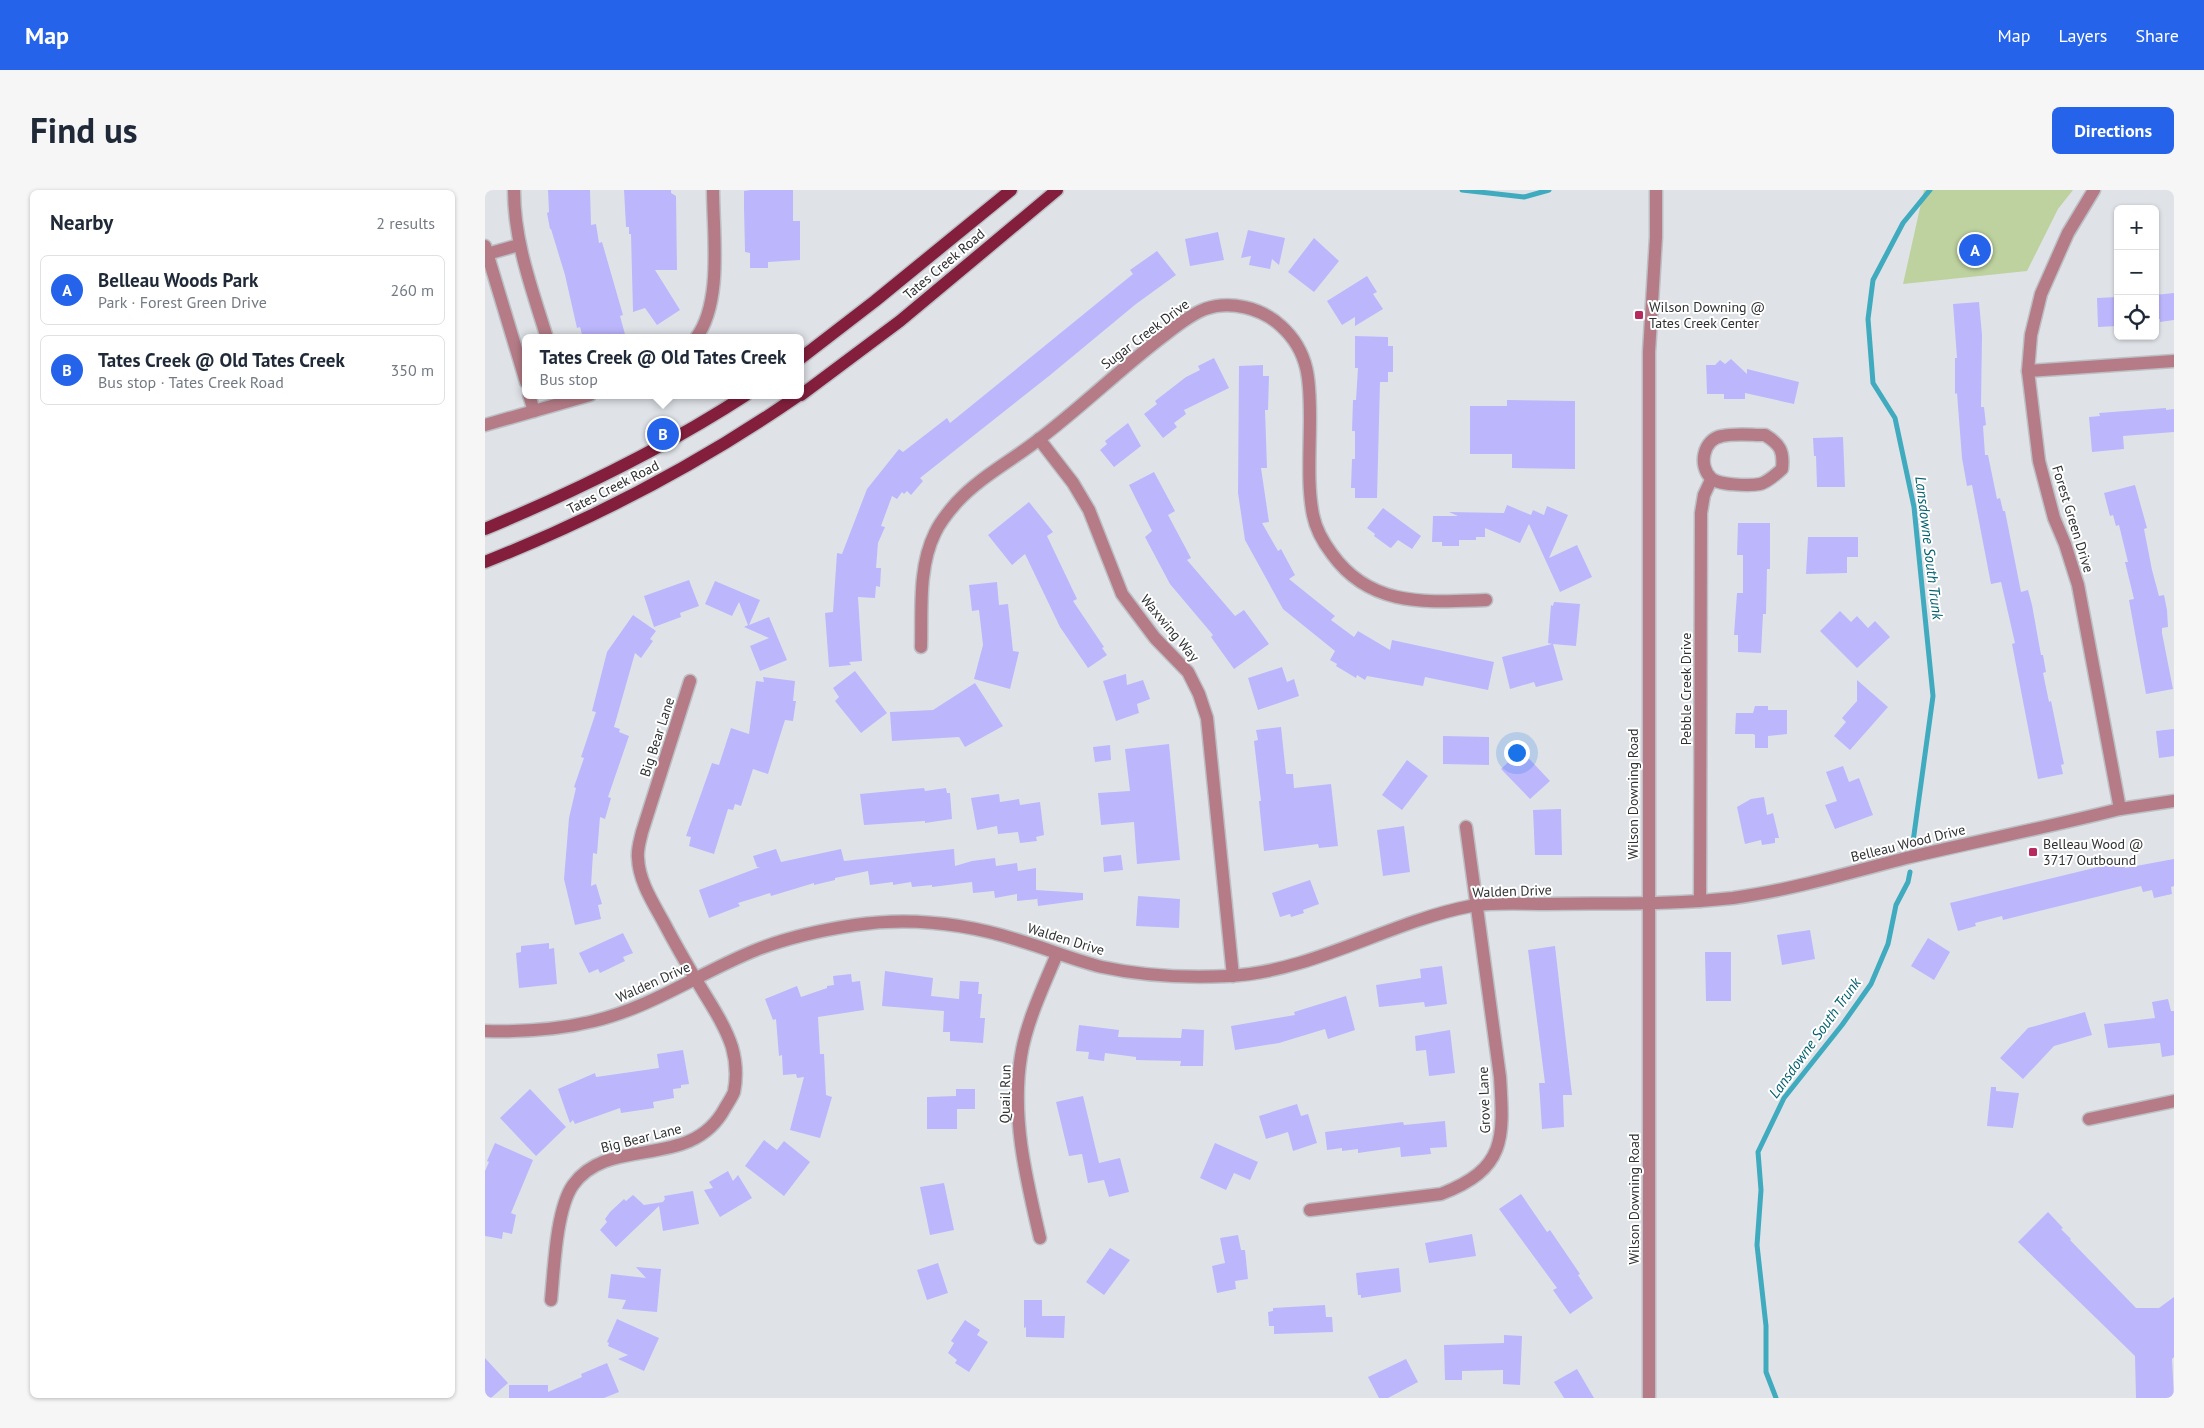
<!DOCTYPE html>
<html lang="en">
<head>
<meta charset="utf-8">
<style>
	body { margin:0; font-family:"PT Sans",sans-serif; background:#f6f6f7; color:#1f2937 }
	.controls { position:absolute; right:15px; top:15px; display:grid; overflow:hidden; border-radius:8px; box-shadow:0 1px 4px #0004 }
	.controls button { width:45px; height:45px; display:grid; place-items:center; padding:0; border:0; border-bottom:1px solid #e0e1e3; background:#fff; color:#1f2937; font:25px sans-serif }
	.you { position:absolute; left:1031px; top:562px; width:18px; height:18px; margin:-12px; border:4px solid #fff; border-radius:50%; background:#1a73e8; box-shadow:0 0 0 8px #1a73e833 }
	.badge { display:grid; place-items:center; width:32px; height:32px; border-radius:50%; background:#2563eb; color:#fff; font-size:16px; font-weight:700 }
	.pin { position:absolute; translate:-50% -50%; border:2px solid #fff; box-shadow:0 1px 5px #0006 }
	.popup { position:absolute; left:37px; top:144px; width:282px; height:65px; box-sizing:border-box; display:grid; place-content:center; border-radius:8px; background:#fff; filter:drop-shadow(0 1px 4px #0005); font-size:16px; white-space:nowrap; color:#747a83 }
	.popup b { font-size:19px; color:#1f2937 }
	.popup::after { content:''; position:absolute; left:50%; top:100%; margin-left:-10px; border:10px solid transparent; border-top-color:#fff }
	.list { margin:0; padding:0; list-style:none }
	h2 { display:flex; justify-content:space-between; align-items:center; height:65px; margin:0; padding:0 20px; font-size:21px }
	h2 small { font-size:16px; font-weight:400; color:#747a83 }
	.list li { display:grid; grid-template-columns:32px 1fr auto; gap:15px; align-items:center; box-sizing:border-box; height:70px; margin:0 10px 10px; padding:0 10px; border:1px solid #e0e1e3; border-radius:8px }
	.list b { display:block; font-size:19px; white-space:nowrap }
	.list p { margin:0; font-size:16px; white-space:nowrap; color:#747a83 }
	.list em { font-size:16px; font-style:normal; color:#747a83 }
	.icon { flex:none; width:28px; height:28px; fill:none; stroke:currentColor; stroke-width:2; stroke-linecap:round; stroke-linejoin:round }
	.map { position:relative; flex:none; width:1689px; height:1208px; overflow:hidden; border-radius:8px }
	header { display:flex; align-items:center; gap:30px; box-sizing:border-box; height:70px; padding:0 25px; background:#2563eb; color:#fff }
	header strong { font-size:24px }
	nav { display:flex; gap:28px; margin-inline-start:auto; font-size:18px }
	.intro { display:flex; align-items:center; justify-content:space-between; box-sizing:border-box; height:120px; padding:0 30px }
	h1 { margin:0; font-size:35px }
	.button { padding:12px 22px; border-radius:8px; background:#2563eb; color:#fff; font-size:18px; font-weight:700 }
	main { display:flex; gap:30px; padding:0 30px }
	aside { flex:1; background:#fff; border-radius:8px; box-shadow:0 1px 4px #0004 }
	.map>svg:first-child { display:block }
	.green { fill:#bed29f }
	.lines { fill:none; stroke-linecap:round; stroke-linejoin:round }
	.stream { stroke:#40abbe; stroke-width:5 }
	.building { fill:#bcb6fd }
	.minor-casing { stroke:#bcbfc4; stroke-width:15 }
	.major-casing { stroke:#bcbfc4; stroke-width:15 }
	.minor { stroke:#b57c87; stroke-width:12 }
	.major { stroke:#831f3d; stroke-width:12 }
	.poi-dot { fill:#b62a60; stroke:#fff; stroke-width:2 }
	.labels { text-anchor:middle; stroke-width:4; stroke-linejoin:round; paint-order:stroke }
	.street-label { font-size:14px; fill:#2e3032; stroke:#fff }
	.poi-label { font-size:14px; fill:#2e3032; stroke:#fff; text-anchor:start }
	.water-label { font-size:15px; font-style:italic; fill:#01606e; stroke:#fff }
</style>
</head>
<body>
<header>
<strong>Map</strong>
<nav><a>Map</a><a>Layers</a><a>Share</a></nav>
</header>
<div class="intro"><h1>Find us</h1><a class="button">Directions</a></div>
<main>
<aside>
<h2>Nearby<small>2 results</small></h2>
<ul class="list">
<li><span class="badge">A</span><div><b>Belleau Woods Park</b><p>Park · Forest Green Drive</p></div><em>260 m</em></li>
<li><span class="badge">B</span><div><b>Tates Creek @ Old Tates Creek</b><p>Bus stop · Tates Creek Road</p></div><em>350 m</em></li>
</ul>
</aside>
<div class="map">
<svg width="1689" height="1208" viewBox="0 0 1689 1208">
	<rect width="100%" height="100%" fill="#dfe3e8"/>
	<polygon class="green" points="1439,0 1588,0 1573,19 1542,81 1418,94"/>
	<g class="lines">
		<g class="stream">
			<polyline points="977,0 1039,7 1064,0"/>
			<polyline points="1428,652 1448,506 1429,317 1410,228 1388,193 1383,129 1388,90 1418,33 1445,0"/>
			<polyline points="1291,1208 1281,1182 1281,1136 1272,1055 1276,1000 1273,962 1299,908 1357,835 1386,794 1403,754 1411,715 1423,692 1425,682"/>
		</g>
	</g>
	<g class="building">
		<polygon points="63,0 105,0 106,35 111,34 114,53 117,52 138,125 135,126 141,148 98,148 95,137 92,138 80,85 66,39 65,39 62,23 64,22"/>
		<polygon points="139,0 186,0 186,3 191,6 192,80 170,80 195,120 172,135 160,118 148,122 146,44 144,44 144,37 141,37"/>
		<polygon points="266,0 308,0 308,31 315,31 315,70 283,72 283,78 265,78 265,63 260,62 259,18 259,1"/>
		<polygon points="763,40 800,48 794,75 787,69 785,79 764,75 766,66 756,68"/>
		<polygon points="733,42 739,70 705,76 700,49"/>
		<polygon points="829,48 854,71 829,102 803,82"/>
		<polygon points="672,61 691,85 651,114 564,186 435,288 438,291 426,305 422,301 419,304 417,302 412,309 407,306 396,336 400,337 393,353 391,378 396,378 395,397 391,396 390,408 373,407 377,471 364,472 366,475 344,477 340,423 348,422 352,363 357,364 382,299 414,259 418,262 462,228 465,233 648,84 645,80"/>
		<polygon points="882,86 892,102 888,104 898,119 870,136 870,127 857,135 842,111"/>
		<polygon points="1689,103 1689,130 1675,132 1675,129 1670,129 1670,105"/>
		<polygon points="1633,107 1633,136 1613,137 1612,108"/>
		<polygon points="1494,112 1497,145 1496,217 1499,217 1501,235 1498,236 1500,265 1503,265 1512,309 1515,308 1518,321 1520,321 1536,402 1543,400 1547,415 1556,465 1558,465 1561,482 1558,483 1564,512 1566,511 1579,574 1576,575 1578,584 1553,589 1527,454 1530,453 1516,392 1506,394 1487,295 1482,296 1477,268 1472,203 1470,204 1470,168 1472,168 1468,114"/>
		<polygon points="870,146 903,147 903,156 908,156 908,182 903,182 903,192 895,192 892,308 870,308 870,298 866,298 867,269 870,269 870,241 867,241 868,210 871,210 873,178 870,178"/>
		<polygon points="729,168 744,198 699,220 701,224 689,233 692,237 678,248 659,224 672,214 670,211 701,187 715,180 713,176"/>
		<polygon points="1246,169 1262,184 1262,179 1314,192 1309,214 1260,203 1260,209 1239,209 1239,204 1222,204 1221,175 1230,175 1235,170 1240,174"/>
		<polygon points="778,175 778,186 784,186 783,220 780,220 782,278 776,278 784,332 777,333 793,361 796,359 810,385 804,389 850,426 846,430 869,447 873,441 905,460 907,450 1009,472 1003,500 940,487 938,496 882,486 880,490 872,485 871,488 851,476 852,474 845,470 850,461 798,419 760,350 753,303 754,176"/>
		<polygon points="1022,210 1090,211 1090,279 1027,278 1027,264 985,264 985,216 1022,216"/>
		<polygon points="1681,218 1681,220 1689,219 1689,242 1638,246 1639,259 1607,262 1604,227 1615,226 1614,223"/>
		<polygon points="643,233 656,256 629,277 615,260 622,254 620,251"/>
		<polygon points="1358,247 1360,297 1332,297 1331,266 1329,266 1328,248"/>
		<polygon points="669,282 690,321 683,325 706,368 702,370 750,426 759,420 784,454 749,479 726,447 728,445 685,394 660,347 667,341 644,295"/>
		<polygon points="1650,295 1662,338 1659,339 1667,380 1674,406 1679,405 1682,420 1683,437 1677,438 1677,443 1688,499 1661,504 1644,410 1649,409 1640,372 1643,372 1634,335 1631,336 1628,325 1625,326 1619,303"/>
		<polygon points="544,312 568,342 562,346 592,409 588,411 619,457 617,458 622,465 603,478 575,437 540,364 527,375 503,345"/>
		<polygon points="1022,315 1046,325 1048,320 1059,325 1062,316 1083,325 1064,368 1092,355 1107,387 1075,402 1044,334 1035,353 1000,338 1000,347 991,347 991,350 974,350 974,356 957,356 957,352 947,352 948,326 973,326 964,322 1019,323"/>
		<polygon points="898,318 936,346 927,359 913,350 906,358 904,357 889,346 890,344 882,338"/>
		<polygon points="1253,333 1285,333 1285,379 1282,379 1281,424 1278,424 1276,463 1253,462 1253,445 1249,445 1252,403 1258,403 1258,365 1252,365"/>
		<polygon points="1323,347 1373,347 1373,367 1362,367 1362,383 1321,384"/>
		<polygon points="204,390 214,416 195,423 196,427 169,437 159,406"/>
		<polygon points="230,391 275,410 264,435 284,427 302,470 275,481 265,456 284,448 259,437 263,435 254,412 247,426 220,414"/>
		<polygon points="512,392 514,415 523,414 528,461 534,462 525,499 489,489 498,455 494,420 487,421 484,395"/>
		<polygon points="1069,412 1095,414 1091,456 1068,454 1078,490 1051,497 1049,492 1025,499 1017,467 1067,454 1063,453 1066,415 1068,416"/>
		<polygon points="1355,421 1366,432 1372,426 1383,438 1390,431 1405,447 1372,478 1335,441"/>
		<polygon points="148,425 171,441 165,449 168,451 156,468 150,463 129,537 135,539 134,542 144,546 123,607 126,608 120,629 115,627 112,664 108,663 106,696 111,694 117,714 113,715 116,729 90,735 79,689 84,628 91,598 89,597 99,568 96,567 111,522 107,521 122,462"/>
		<polygon points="797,477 802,492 809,489 814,506 773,520 763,488"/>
		<polygon points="370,481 402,523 376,543 350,511 354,507 348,498"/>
		<polygon points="641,484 642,495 658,490 665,509 652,514 654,523 631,531 618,491"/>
		<polygon points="278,487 310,491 308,511 311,511 308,531 300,530 283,584 268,579 256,616 250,614 248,620 243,619 229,664 204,656 206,647 201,646 227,573 234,575 246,538 264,544 271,491 279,492"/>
		<polygon points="1372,490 1403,517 1365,560 1349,546 1361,532 1357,528 1372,511"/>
		<polygon points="490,493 518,536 480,557 474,547 407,551 405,522 448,520"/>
		<polygon points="1270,516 1283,516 1283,520 1302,520 1302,544 1283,546 1283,558 1270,558 1270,545 1268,544 1250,544 1251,523 1268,523"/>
		<polygon points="796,537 801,584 808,584 809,598 846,594 853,656 834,658 833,654 779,661 774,611 776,611 769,551 773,550 771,540"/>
		<polygon points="1689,539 1689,566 1674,568 1671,541"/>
		<polygon points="958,546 1004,547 1004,575 958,574"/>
		<polygon points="684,554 695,670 652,674 649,632 616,635 613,603 645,601 640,559"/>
		<polygon points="625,555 626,570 610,572 608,557"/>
		<polygon points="1036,560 1065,591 1045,609 1016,579"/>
		<polygon points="922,570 943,586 917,620 897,605"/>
		<polygon points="1358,576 1364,592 1374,588 1388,625 1350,639 1340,615 1352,611 1341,582"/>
		<polygon points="439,598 440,601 461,598 462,603 465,603 467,629 440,633 440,631 379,635 375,604"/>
		<polygon points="514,604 515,612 534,609 535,615 555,612 559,645 551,647 552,651 535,653 533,642 513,644 512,636 492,640 486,608"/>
		<polygon points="1279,607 1282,625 1288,623 1294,648 1290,648 1290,653 1277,655 1276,650 1260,654 1252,617 1266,609"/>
		<polygon points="1076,619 1077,665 1050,665 1048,620"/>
		<polygon points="919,636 925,682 898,686 892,640"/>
		<polygon points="291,659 296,672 356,659 359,671 469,659 470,676 487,671 510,668 511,676 532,673 533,681 551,678 551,700 598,703 598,710 553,716 552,706 552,709 532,711 532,704 510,708 509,701 488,703 487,692 447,697 447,695 427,697 426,692 408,695 408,692 385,695 383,681 350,688 350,690 329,695 329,693 286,706 285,703 253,713 255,716 224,728 214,700 275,677 272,677 268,666"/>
		<polygon points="636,665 638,680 619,682 618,667"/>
		<polygon points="1689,669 1689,696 1686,697 1687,704 1669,708 1667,700 1658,702 1656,696 1518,730 1517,726 1490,733 1491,736 1473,741 1465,713 1638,671 1640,678"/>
		<polygon points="825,690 834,714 818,720 819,723 806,727 805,724 795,727 787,703"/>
		<polygon points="653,706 695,709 694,738 651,736"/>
		<polygon points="1325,740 1330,769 1297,775 1292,745"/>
		<polygon points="138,743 148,763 138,767 140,771 115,783 113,779 104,783 94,763"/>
		<polygon points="1443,748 1465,762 1449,790 1426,776"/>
		<polygon points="64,753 64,759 69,758 72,794 34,798 31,763 36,762 36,756"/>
		<polygon points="1070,756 1087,905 1078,905 1079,937 1057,939 1054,893 1060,893 1043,760"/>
		<polygon points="1220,762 1246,762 1246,811 1221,811"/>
		<polygon points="957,776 962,814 940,817 939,812 894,817 891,795 936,788 935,779"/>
		<polygon points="400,781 448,788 446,806 474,809 475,791 494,792 493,804 497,804 495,828 500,828 498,853 465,851 465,842 458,842 459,821 397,816"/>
		<polygon points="366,784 367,792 375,791 379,820 333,827 335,864 339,864 341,905 347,907 335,948 305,940 319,887 312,888 311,884 298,885 297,865 294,866 291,829 288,830 280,809 312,796 316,807 342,798 342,796 349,795 348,786"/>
		<polygon points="861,806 870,840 843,849 840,839 794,853 750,860 746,836 810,825 809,822"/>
		<polygon points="1683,809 1686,821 1689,821 1689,865 1677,867 1675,853 1623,858 1619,834 1670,828 1667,812"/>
		<polygon points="1600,822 1607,845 1569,856 1538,889 1515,868 1543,838"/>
		<polygon points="594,835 634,840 633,847 696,848 697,839 719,840 718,876 695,876 696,871 651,870 651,867 620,863 619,871 603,869 604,862 591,861"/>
		<polygon points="965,840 970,883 944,886 941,860 931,861 930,846"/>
		<polygon points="198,860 204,894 196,895 196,898 188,899 189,908 168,912 169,918 136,923 135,918 90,934 88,930 85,933 73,899 110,883 111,887 174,878 172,864"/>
		<polygon points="1506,897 1511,897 1511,901 1534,903 1528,938 1502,936"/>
		<polygon points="45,899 81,937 51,966 15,928"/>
		<polygon points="471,899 490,899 490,919 472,919 472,939 442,939 442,907 471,906"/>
		<polygon points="598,906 614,973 635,968 644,1002 624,1007 619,990 603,993 597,964 584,966 571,912"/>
		<polygon points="812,914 816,926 823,924 832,953 808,961 803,942 781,949 774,926"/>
		<polygon points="960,931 962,957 945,958 946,964 916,967 915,957 873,963 873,959 857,961 857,958 842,960 840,942 918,932 919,935"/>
		<polygon points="279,950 292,960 299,951 325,972 299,1006 260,976"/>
		<polygon points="10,953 48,970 26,1023 31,1025 27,1044 18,1042 17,1049 0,1046 0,981 4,972 2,971"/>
		<polygon points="730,953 773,972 765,990 749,983 741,1000 715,988"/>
		<polygon points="243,981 248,991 253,985 267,1008 235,1027 219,1000 228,998 224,992"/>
		<polygon points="459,993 469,1040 445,1045 435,997"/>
		<polygon points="208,1001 214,1034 178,1041 174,1016 131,1057 115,1040 122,1032 120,1029 125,1022 139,1009 141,1011 148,1005 159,1015 178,1012 180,1009 179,1006"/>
		<polygon points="1036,1004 1062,1042 1065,1040 1095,1084 1093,1085 1108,1108 1085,1124 1068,1100 1072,1098 1014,1019"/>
		<polygon points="1563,1022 1578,1038 1576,1039 1586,1049 1585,1050 1651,1118 1674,1118 1689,1107 1689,1167 1687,1169 1689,1208 1651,1208 1650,1166 1533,1052"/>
		<polygon points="987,1044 991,1066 944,1073 940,1053"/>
		<polygon points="753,1045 756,1060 760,1060 763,1089 750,1091 751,1099 732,1103 727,1076 740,1073 735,1048"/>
		<polygon points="625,1058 645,1070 619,1105 601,1092"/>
		<polygon points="453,1073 463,1103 442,1110 432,1080"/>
		<polygon points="151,1077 176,1079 172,1122 137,1119 141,1110 123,1108 126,1084 161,1088"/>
		<polygon points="914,1078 916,1102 876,1108 876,1105 873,1105 871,1083"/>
		<polygon points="539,1110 557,1110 557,1126 580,1126 579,1148 541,1147 541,1137 539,1138"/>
		<polygon points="840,1115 841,1127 847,1127 848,1142 789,1144 789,1136 784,1136 783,1122 788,1121 788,1118"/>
		<polygon points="132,1129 174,1148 159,1181 133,1169 143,1165 123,1156 124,1153 122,1152"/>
		<polygon points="480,1130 495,1140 492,1145 503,1152 484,1182 470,1173 472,1170 463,1163 469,1153 466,1151"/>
		<polygon points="1019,1145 1037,1146 1035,1195 1018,1194 1018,1180 977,1181 977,1190 960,1190 959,1155 1019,1153"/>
		<polygon points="0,1168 23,1193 6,1208 0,1208"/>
		<polygon points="921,1169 933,1192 903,1208 894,1208 883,1187"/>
		<polygon points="122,1173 134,1202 119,1208 24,1208 24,1195 63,1195 63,1202 97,1187 96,1184"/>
		<polygon points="1092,1179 1109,1208 1079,1208 1069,1192"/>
	</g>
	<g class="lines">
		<g class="minor-casing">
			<g id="minor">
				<path d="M29,0c0,52 18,99 33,148"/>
				<polyline points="1609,0 1583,43 1556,104 1546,145 1543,181 1554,271 1569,328 1580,354 1593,395 1635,619"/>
				<polyline points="0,56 41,192"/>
				<polyline points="2,64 34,55"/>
				<path d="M211,148c27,-36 17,-105 17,-148"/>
				<polyline points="1543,181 1689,171"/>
				<polyline points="44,205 49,221"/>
				<polyline points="0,235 105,205"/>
				<path d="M1280,245c15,9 19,16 17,34 -7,6 -14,13 -22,15 -10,2 -43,1 -49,-6 -13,-12 -8,-39 11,-42 13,-3 29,-1 43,-1z"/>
				<polyline points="554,249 588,293 604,320 637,404 670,448 703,482 714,504 722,528 748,786"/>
				<path d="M436,457c1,-36 -3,-80 14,-114 5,-11 14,-22 22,-31 23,-25 54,-41 81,-62 41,-31 78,-67 119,-99 15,-11 30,-25 48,-32 25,-9 57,-1 76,17 29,26 29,57 29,93 0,31 -3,66 3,96 3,15 10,27 19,39 39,54 95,48 154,46"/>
				<polyline points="1215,711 1216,323 1219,305 1226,290"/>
				<path d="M0,841c37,1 73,-1 109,-10 58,-14 107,-49 162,-71 30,-12 66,-20 99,-25 55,-8 113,-1 166,16 27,8 53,19 81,26 41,9 84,11 126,9 85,-4 160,-54 243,-70 24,-4 51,-2 76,-2 61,-1 124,1 186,-6 58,-8 115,-25 173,-40 71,-17 143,-31 214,-49l54,-8"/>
				<polyline points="1604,929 1689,911"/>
				<path d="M825,1020l131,-16c65,-25 63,-55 59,-117l-34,-250"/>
				<path d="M555,1048c-14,-60 -29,-121 -19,-182 5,-33 23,-71 36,-102"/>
				<path d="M66,1110c3,-30 5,-91 22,-115 36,-51 118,-13 152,-77 3,-5 7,-11 9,-16 3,-15 2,-31 -2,-45 -7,-22 -22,-44 -34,-64 -12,-20 -24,-41 -35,-62 -11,-20 -24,-40 -25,-63 -1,-9 2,-17 4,-26l48,-151"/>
				<polyline points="1164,1208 1164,162 1171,47 1171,0"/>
			</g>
		</g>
		<g class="major-casing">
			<g id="major">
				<polyline points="316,168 390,111 526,0"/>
				<polyline points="316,205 415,131 572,0"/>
				<path d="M0,339c91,-38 178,-80 261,-134"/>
				<path d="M0,372c111,-44 216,-99 314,-167"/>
			</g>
		</g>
		<use href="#minor" class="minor"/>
		<use href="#major" class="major"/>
	</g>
	<g class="poi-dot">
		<rect x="1149" y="120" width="10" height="10" rx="2.5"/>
		<rect x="1543" y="657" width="10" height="10" rx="2.5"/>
	</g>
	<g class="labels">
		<g class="street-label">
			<text transform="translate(459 74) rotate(-40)" y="5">Tates Creek Road</text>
			<text transform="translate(660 144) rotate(-37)" y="5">Sugar Creek Drive</text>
			<text transform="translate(128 297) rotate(-27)" y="5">Tates Creek Road</text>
			<text transform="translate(1588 329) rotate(73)" y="5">Forest Green Drive</text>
			<text transform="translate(685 438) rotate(50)" y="5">Waxwing Way</text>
			<text transform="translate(1201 499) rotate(-90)" y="5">Pebble Creek Drive</text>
			<text transform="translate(172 547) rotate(-72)" y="5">Big Bear Lane</text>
			<text transform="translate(1148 604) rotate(-90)" y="5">Wilson Downing Road</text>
			<text transform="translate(1423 653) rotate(-14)" y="5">Belleau Wood Drive</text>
			<text transform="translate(1027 701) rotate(-2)" y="5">Walden Drive</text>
			<text transform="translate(581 749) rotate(17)" y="5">Walden Drive</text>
			<text transform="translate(168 792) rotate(-24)" y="5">Walden Drive</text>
			<text transform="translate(520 904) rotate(-89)" y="5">Quail Run</text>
			<text transform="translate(999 910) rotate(-92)" y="5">Grove Lane</text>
			<text transform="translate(156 948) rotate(-14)" y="5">Big Bear Lane</text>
			<text transform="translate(1149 1009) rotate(-90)" y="5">Wilson Downing Road</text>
		</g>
		<g class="poi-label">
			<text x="1164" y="122">Wilson Downing @<tspan x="1164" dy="16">Tates Creek Center</tspan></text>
			<text x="1558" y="659">Belleau Wood @<tspan x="1558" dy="16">3717 Outbound</tspan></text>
		</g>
		<g class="water-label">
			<text transform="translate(1444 358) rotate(83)" y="5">Lansdowne South Trunk</text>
			<text transform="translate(1330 848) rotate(-54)" y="5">Lansdowne South Trunk</text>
		</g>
	</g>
</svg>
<div class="controls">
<button>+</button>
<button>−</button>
<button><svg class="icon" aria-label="locate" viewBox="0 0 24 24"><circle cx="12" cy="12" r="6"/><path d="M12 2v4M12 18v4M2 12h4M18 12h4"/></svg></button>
</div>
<div class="you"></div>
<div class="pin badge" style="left:1490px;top:60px">A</div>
<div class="pin badge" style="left:178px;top:244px">B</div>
<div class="popup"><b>Tates Creek @ Old Tates Creek</b>Bus stop</div>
</div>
</main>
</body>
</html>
